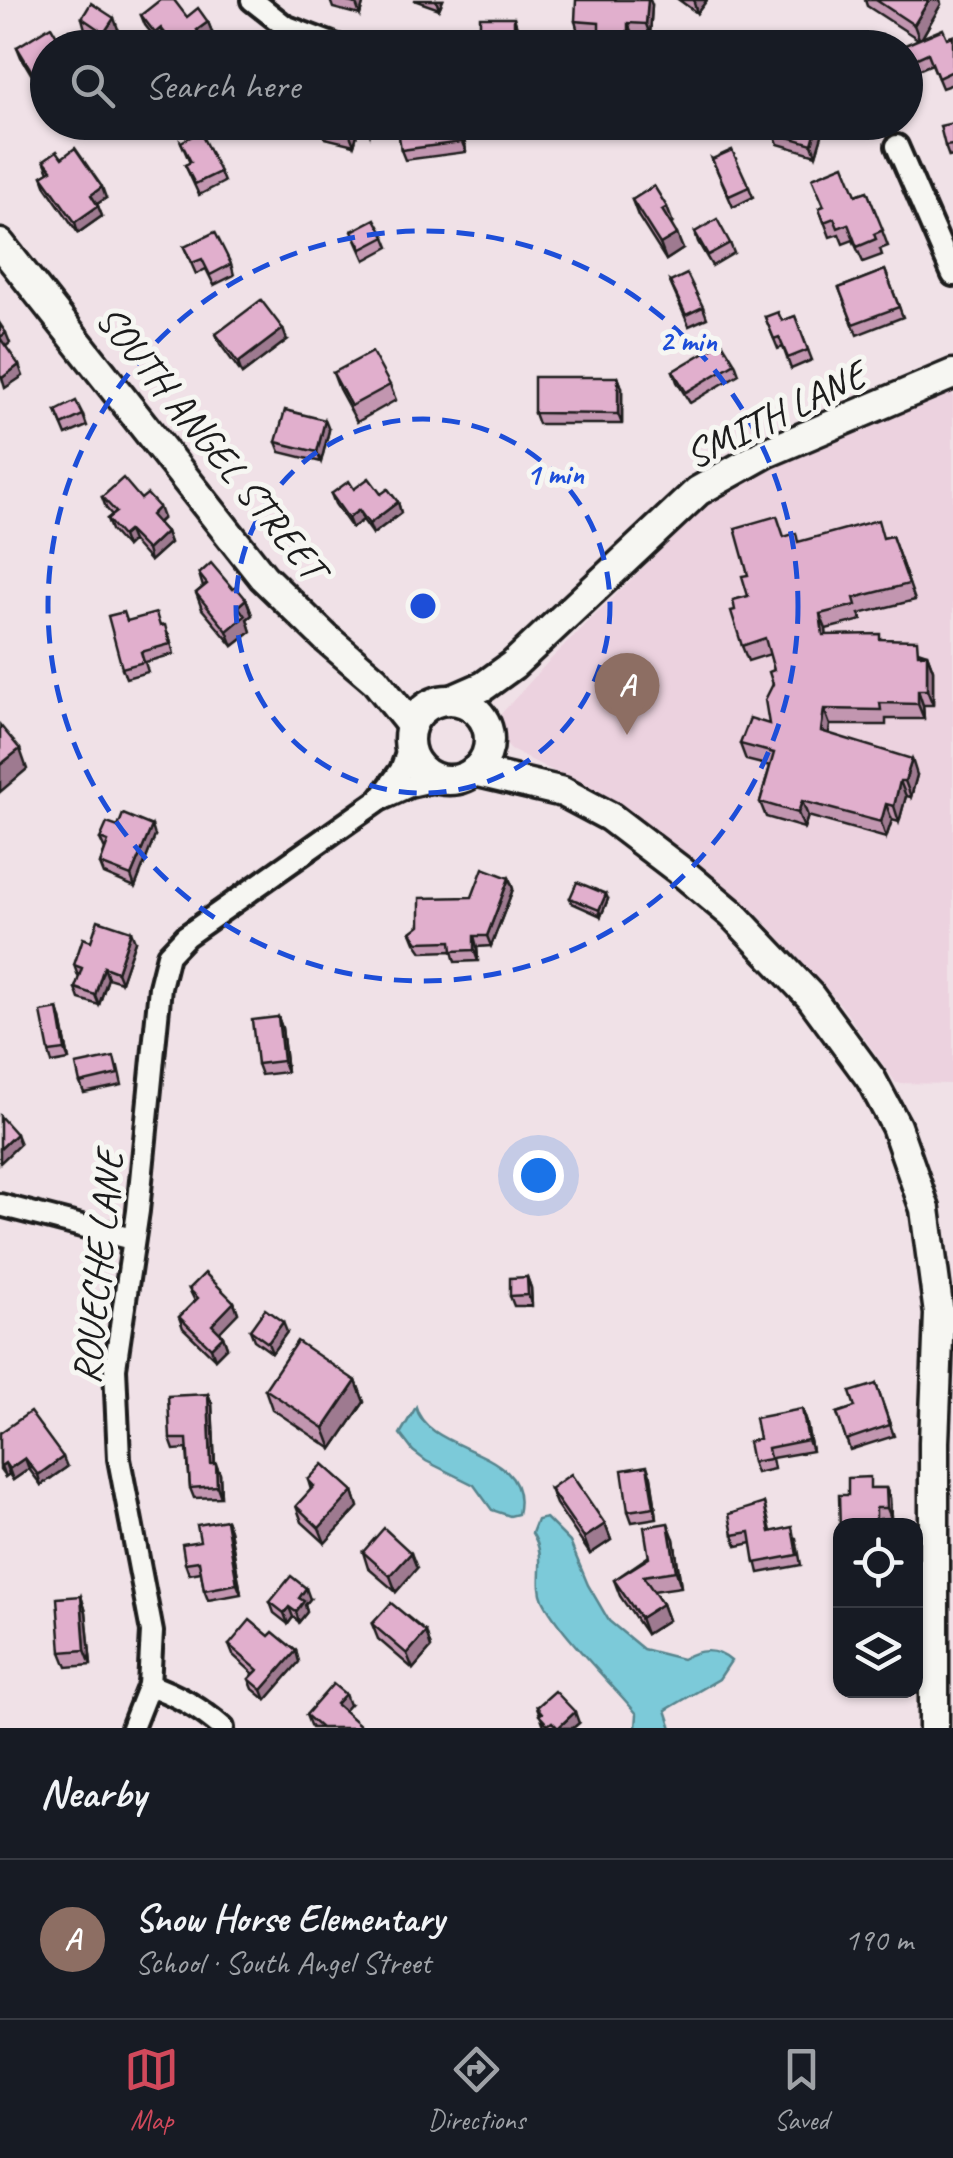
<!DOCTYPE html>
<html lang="en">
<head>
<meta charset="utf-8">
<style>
	body { margin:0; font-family:Caveat,sans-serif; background:#242831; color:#f1f3f6 }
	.controls { position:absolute; right:30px; bottom:30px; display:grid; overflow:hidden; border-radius:20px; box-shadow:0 2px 8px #0004 }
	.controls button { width:90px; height:90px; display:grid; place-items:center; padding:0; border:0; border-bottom:2px solid #363941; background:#171b24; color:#f1f3f6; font:50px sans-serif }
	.you { position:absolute; left:538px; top:1175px; width:35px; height:35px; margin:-25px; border:8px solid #fff; border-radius:50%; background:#1a73e8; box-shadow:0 0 0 15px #1a73e833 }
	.badge { display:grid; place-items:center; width:65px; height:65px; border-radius:50%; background:#d1495b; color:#fff; font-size:32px; font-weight:700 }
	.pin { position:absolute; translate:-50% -82px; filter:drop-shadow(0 2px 5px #0008) }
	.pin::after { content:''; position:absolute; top:52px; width:35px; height:30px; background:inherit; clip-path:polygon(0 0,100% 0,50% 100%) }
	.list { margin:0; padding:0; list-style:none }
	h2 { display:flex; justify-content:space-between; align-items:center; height:130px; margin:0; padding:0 40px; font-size:42px }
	h2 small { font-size:32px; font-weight:400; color:#9ea1a6 }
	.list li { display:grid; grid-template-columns:65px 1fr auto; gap:30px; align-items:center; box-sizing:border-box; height:160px; padding:0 40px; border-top:2px solid #363941 }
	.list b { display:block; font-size:38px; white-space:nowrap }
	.list p { margin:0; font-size:32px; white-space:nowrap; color:#9ea1a6 }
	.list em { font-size:32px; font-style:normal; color:#9ea1a6 }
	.icon { flex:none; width:55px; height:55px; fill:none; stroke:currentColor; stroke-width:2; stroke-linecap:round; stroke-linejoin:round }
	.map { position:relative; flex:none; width:953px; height:1728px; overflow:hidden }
	.search { position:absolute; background:#171b24; box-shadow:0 2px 8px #0004; left:30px; right:30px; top:30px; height:110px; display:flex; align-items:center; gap:25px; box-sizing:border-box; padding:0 35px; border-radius:55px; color:#9ea1a6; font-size:38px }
	.sheet { height:290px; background:#171b24 }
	nav { display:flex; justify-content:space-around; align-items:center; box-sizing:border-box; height:140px; border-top:2px solid #363941; background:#171b24; font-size:28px; color:#9ea1a6 }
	nav a { display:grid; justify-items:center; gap:5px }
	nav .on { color:#d1495b }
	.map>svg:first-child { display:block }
	.built { fill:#ecd2df; fill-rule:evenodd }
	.water { fill:#7ccad9; stroke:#56848d; stroke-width:2.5 }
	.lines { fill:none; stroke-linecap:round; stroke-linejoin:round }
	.street-casing { stroke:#1c1c1c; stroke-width:28 }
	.secondary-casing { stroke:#1c1c1c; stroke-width:35 }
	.street { stroke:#f6f6f2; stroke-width:20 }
	.secondary { stroke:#f6f6f2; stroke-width:28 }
	.wall { fill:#c296b0; stroke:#1c1c1c; stroke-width:2.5 }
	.shaded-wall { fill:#9e7a90; stroke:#1c1c1c; stroke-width:2.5 }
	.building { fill:#e1afcd; stroke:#1c1c1c; stroke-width:2.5 }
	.ring { fill:none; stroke:#1d4ed8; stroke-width:5; stroke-dasharray:18 12 }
	.labels { text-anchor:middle; stroke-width:10; stroke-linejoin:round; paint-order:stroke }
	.street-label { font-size:40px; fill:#1c1c1c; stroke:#f6f6f2 }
	.centre { fill:#1d4ed8; stroke:#f6f6f2; stroke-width:5 }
	.ring-label { font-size:30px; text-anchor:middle; font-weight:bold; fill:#1d4ed8; stroke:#f6f6f2; stroke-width:10; stroke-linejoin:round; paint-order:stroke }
</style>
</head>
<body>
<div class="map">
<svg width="953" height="1728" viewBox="0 0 953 1728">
	<rect width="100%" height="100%" fill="#f0e1e7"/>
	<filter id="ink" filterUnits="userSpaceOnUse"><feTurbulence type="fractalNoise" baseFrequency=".01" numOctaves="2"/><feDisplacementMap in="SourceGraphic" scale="20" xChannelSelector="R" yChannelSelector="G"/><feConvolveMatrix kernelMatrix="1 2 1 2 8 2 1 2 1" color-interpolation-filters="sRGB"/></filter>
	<g filter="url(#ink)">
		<path class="built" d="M953,388v696l-57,-1 -56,-79 -76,-83 -137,-113 -116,-58 -11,-13v-22l49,-54 160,-159 52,-36zM909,577l6,23 -56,14 2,6 -35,9 2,22 105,20v34h-10v14h-37v6h-56l-3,22 84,50 -5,-1 -14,24 -84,-4 -5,12 -24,-59 -33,-10 27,-29 7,-44 -26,-74v-22z"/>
		<g class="water">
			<path d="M416,1407c12,48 118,40 102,107l-8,2 -18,-6 -18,-25 -48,-24 -13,-10 -13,-17z"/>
			<path d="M546,1518l24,24 18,43 21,36 34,28 39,10c17,-10 33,-12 49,2l-12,18 -53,31 6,18h-36l1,-14c-24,-29 -79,-82 -94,-114 -9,-21 5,-43 -11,-67l5,-13z"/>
		</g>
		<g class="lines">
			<g class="street-casing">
				<g id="street">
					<polyline points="252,0 285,26 343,48"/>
					<polyline points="897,146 953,275"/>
					<polyline points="380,799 401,770 409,748"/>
					<polyline points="0,1205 132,1239"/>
					<path d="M149,1685c29,10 51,23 74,43"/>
					<polyline points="132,1728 149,1685 152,1632 119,1459 115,1368 138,1211 160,987 168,955 186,936 379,800 410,786 441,779"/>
				</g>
			</g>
			<g class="secondary-casing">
				<g id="secondary">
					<polyline points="0,244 263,577 327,639 375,680 411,725"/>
					<polyline points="452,700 484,686 513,665 698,491 766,453 953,374"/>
					<circle cx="449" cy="740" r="40"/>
					<polyline points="474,771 563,792 610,817 682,872 732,914 810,996 871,1079 896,1126 925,1209 939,1314 934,1442 934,1728"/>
				</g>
			</g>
			<use href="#street" class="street"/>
			<use href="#secondary" class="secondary"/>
		</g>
		<g class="wall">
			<polygon points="330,0 364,0 360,15 333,8"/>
			<polygon points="414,0 443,0 439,9"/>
			<polygon points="679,0 707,0 697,13"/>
			<polygon points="865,0 940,0 941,4 922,38 947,38 953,36 953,84 942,88 932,64 906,75 906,48 918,39 867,6"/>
			<polygon points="652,5 650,35 632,34 631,46 602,44 599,33 578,32 575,21"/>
			<polygon points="141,15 187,17 208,22 212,32 204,39 210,48 172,48 165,38 159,43 145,25"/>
			<polygon points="82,18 118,29 108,44 85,29"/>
			<polygon points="17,47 48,48 48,102 21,57"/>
			<polygon points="322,122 373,122 370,134 358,131 354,145 325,138 321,128"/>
			<polygon points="397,122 462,122 466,152 405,160 401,150"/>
			<polygon points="771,122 826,122 816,155 778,144 774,133 776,127 773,126"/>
			<polygon points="953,123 953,156 949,157 945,146"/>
			<polygon points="181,142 220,172 224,182 199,195 185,165 190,163"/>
			<polygon points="62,158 106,198 97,204 102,216 78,233 46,187 42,176 49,172 44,160"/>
			<polygon points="712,159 749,187 753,197 733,207"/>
			<polygon points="867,191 888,246 880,249 882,255 863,262 853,240 843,244 839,234 830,237 819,208"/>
			<polygon points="632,200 673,223 671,224 683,249 666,260 638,216"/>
			<polygon points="352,231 385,237 389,247 365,260"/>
			<polygon points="695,232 730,243 734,253 712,266 698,242"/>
			<polygon points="184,247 231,264 234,275 214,285 206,269 196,274"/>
			<polygon points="885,270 903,317 857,335 839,288"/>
			<polygon points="670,282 703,307 707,318 689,326"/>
			<polygon points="795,316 812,360 791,369 783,347 778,349 765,317 782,321"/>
			<polygon points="216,334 287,340 242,374 220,344"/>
			<polygon points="735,363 739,374 690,403 677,382 673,371"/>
			<polygon points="333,373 390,385 396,400 357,422 339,389"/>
			<polygon points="618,377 622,388 622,424 538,424 534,413"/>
			<polygon points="56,411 83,415 87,426 66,435"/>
			<polygon points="329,430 321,462 280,452 276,442"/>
			<polygon points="354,489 381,494 398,502 401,513 373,534 363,520 352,528 335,504 331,494"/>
			<polygon points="102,497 141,499 163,518 158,523 166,532 170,543 150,561 132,541 126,547 111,530 107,519 112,515 106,508"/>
			<polygon points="892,536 915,600 859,614 862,620 826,629 826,635 882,639 927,654 933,670 933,705 923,705 924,719 886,719 886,725 830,725 828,734 917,775 911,797 906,796 899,822 892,820 886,838 808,816 804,828 766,817 760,802 770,766 746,760 740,744 769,724 774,670 770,654 748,661 742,646 735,610 748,596 748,575 785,537 799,542 884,538"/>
			<polygon points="199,574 233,589 246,599 252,615 247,619 251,632 233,646 202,609 196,593 203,587"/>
			<polygon points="127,621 161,626 169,635 174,654 145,662 148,672 126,678 122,668"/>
			<polygon points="118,827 155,836 135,887 104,874 100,864 105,850 100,839"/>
			<polygon points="509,878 513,889 491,946 477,947 478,961 455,962 452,951 422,952 415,942 411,932"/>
			<polygon points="570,898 608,899 601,916 572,903"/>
			<polygon points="91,941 135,941 121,982 108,978 99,1005 79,999 75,988 80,976 78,976 74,965"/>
			<polygon points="58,1009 61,1019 69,1060 52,1063 49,1052"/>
			<polygon points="278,1017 282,1028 287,1072 261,1075 257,1064"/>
			<polygon points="118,1067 122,1085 84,1093 80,1083"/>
			<polygon points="527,1277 531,1288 532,1306 514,1306 510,1296"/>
			<polygon points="189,1289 234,1302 238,1313 219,1332 223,1336 227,1347 215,1359 183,1328 179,1317 195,1301"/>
			<polygon points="250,1330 287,1332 272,1353 254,1340"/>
			<polygon points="356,1381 364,1402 332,1449 272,1409 265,1389"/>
			<polygon points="876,1384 894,1436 850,1450 837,1413 855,1407"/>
			<polygon points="208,1394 212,1404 215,1464 220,1474 221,1497 194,1498 190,1488 187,1449 174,1450 170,1439"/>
			<polygon points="802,1409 806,1420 812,1451 772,1458 774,1469 756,1473 752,1462 759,1439"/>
			<polygon points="0,1433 67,1467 41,1485 29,1469 13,1480 9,1474 5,1477 0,1470"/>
			<polygon points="651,1477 657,1518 632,1522 628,1511"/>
			<polygon points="308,1480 353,1491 358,1507 325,1543 302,1522 296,1506 311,1490"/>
			<polygon points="873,1488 886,1488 890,1498 891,1518 880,1519 880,1526 840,1526 848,1495"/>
			<polygon points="550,1489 605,1524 611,1540 590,1554 556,1504"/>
			<polygon points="764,1503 771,1531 796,1538 801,1565 759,1573 752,1543 737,1546 733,1535"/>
			<polygon points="226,1520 230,1530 241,1594 208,1600 204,1590 201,1572 189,1574 185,1563 200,1541"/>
			<polygon points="674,1539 681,1587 653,1591 662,1604 668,1620 646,1634 620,1596 614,1580"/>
			<polygon points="363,1552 417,1568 396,1592 368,1568"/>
			<polygon points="81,1596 86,1612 91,1665 67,1667 61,1652"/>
			<polygon points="310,1599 305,1605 307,1612 299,1622 293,1617 288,1624 274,1613 270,1602"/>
			<polygon points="372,1624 426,1632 431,1648 413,1669 378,1639"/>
			<polygon points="269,1636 296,1651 299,1662 266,1700 253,1689 249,1679 254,1674 233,1655 229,1645"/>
			<polygon points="349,1705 343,1711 363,1728 312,1728 310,1725 306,1715"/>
			<polygon points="537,1707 579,1723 573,1728 545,1728"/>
		</g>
		<g class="shaded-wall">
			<polygon points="357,0 364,0 360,15 356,4"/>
			<polygon points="436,0 443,0 439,9"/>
			<polygon points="648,0 650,0 652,5 650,35 646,24"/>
			<polygon points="695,0 707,0 697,13 694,3"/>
			<polygon points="929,0 940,0 941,4 920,41 914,25"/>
			<polygon points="514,17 517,27 518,48 514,48"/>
			<polygon points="114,18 118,29 108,44 104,33"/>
			<polygon points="208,22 212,32 201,41 197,30"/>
			<polygon points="628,23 632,34 631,46 628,35"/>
			<polygon points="161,28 165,38 159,43 155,33"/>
			<polygon points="353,122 358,131 354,145 350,135"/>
			<polygon points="367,122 373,122 370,134 367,124"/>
			<polygon points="460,122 462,122 466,152 462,142"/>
			<polygon points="818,122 826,122 816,155 812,144"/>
			<polygon points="102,187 106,198 94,206 91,195"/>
			<polygon points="98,206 102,216 78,233 75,222"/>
			<polygon points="667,207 673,223 668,226 662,210"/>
			<polygon points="677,234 683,249 666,260 660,244"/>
			<polygon points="283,329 287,340 242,374 238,363"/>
			<polygon points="6,333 10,343 4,348 0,337"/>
			<polygon points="19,365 23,376 5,388 2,378"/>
			<polygon points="618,377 622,388 622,424 618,414"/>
			<polygon points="325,420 329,430 321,462 317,452"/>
			<polygon points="398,502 401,513 373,534 369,524"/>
			<polygon points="159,507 163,518 154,526 151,515"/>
			<polygon points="359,510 363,520 352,528 348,518"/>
			<polygon points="128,531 132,541 126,547 122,536"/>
			<polygon points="166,532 170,543 150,561 147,550"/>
			<polygon points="246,599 252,615 247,619 251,632 233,646 227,631 238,606"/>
			<polygon points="820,614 826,629 828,651 823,635"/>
			<polygon points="927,654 933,670 933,705 927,690"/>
			<polygon points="918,690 923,705 924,719 918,704"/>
			<polygon points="824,709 830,725 827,747 821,731"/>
			<polygon points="20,749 27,769 0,792 0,765"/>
			<polygon points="912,759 917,775 911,797 905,781"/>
			<polygon points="900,781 906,796 899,822 894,806"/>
			<polygon points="802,801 808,816 804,828 798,813"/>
			<polygon points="886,804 892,820 886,838 881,822"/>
			<polygon points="152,826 155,836 135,887 131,876"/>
			<polygon points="509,878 513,889 491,946 487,936"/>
			<polygon points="606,894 608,899 601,916 599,910"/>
			<polygon points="131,931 135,941 121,982 117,972"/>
			<polygon points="474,936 477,947 478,961 474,950"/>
			<polygon points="104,967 108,978 99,1005 95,995"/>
			<polygon points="58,1009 61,1019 69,1060 65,1050"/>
			<polygon points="278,1017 282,1028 287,1072 283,1061"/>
			<polygon points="16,1134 20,1144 0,1163 0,1149"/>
			<polygon points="527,1277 531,1288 532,1306 528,1295"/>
			<polygon points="234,1302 238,1313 216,1336 212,1325"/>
			<polygon points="283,1322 287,1332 272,1353 268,1343"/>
			<polygon points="223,1336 227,1347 215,1359 211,1348"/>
			<polygon points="356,1381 364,1402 332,1449 324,1428"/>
			<polygon points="208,1394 212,1404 215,1475 211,1464"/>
			<polygon points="802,1409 806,1420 812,1451 808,1440"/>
			<polygon points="63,1457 67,1467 41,1485 38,1475"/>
			<polygon points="25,1458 29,1469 13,1480 9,1469"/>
			<polygon points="5,1463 9,1474 5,1477 1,1466"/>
			<polygon points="216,1464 220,1474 221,1497 217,1486"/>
			<polygon points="647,1466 651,1477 657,1518 654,1507"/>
			<polygon points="886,1488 890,1498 891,1518 887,1508"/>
			<polygon points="353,1491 358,1507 325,1543 319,1528"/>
			<polygon points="226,1520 230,1530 241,1594 237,1584"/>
			<polygon points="668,1523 674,1539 681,1587 676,1571"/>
			<polygon points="605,1524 611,1540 590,1554 584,1538"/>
			<polygon points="411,1553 417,1568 396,1592 390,1576"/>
			<polygon points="306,1588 310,1599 305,1605 307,1612 299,1622 296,1612 299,1598"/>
			<polygon points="81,1596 86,1612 91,1665 85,1650"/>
			<polygon points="662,1604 668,1620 646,1634 640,1618"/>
			<polygon points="289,1607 293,1617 288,1624 284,1613"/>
			<polygon points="426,1632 431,1648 413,1669 407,1654"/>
			<polygon points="296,1651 299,1662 266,1700 262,1690"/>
			<polygon points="345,1694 349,1705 340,1715 336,1704"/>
			<polygon points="575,1712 579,1723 573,1728 558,1728"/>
		</g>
		<g class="building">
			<polygon points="160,0 174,0 187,17 198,8 208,22 197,30 210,46 175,48 176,47 161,28 155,33 141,15"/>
			<polygon points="339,0 357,0 356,4"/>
			<polygon points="576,0 648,0 646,24 628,23 628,35 599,34 599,23 575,21"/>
			<polygon points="876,0 929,0 914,25"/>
			<polygon points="91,3 114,18 104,33 82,18"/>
			<rect x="480" y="17" width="34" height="31"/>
			<polygon points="51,26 64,48 48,48 48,98 17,47"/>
			<polygon points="943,29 947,38 953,36 953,71 938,78 928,53 906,63 906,48 898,48"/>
			<polygon points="819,35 830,48 805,48"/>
			<polygon points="322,122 353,122 350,135 321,128"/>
			<polygon points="397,122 460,122 462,142 401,150"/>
			<polygon points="777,122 818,122 812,144 774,133"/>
			<polygon points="953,123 953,145 945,146 940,126"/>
			<polygon points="200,132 220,172 195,184 185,165 191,162 181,142"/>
			<polygon points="75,148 102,187 91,195 98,206 75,222 42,176 52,170 44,160 57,151 62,158"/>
			<polygon points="732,150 749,187 729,196 712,159"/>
			<polygon points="844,165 856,195 867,191 883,230 874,234 876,239 857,247 848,224 838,228 834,218 824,222 819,208 824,206 812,178"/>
			<polygon points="654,186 667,207 662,210 677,234 660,244 632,200"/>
			<polygon points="375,219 385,237 362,249 352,231"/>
			<polygon points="717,219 730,243 708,255 695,232"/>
			<polygon points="215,232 231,264 210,275 202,259 192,263 184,247"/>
			<polygon points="885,270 899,307 853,324 839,288"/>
			<polygon points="687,274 703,307 686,315 670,282"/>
			<polygon points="261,300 283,329 238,363 216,334"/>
			<polygon points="778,312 782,321 795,316 808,350 788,358 779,337 774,339 765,317"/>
			<polygon points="0,324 6,333 0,337"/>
			<polygon points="0,338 19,365 2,378 0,376"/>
			<polygon points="722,342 735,363 686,392 673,371"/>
			<polygon points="372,352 390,385 351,406 333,373"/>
			<polygon points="534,377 618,377 618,414 534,413"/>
			<polygon points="76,401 83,415 62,425 56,411"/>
			<polygon points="285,410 325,420 317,452 276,442"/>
			<polygon points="123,478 141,499 147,494 159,507 151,515 166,532 147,550 128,531 122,536 107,519 116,512 102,497"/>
			<polygon points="369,478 381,494 388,489 398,502 369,524 359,510 348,518 331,494 349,481 354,489"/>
			<polygon points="777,516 784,537 796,533 798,542 878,520 883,538 892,536 909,584 854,598 856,605 820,614 823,635 880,634 880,639 917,640 918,654 927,654 927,690 918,690 918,704 880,703 881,710 824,709 821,731 912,759 905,781 900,781 894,806 886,804 881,822 802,801 798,813 760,802 774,753 740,744 750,718 769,724 765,700 773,684 769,672 774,670 765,638 742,646 731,611 735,610 733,600 748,596 742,576 748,575 735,528"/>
			<polygon points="211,563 233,589 236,587 246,599 238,606 245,616 227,631 196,593 207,584 199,574"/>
			<polygon points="124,612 127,621 156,613 160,626 165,625 170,644 141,652 144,662 122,668 108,616"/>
			<polygon points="0,725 20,749 0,765"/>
			<polygon points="123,814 152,826 131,876 100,864 108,842 100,839 107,823 118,827"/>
			<polygon points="483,868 509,878 487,936 474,936 474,950 452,951 451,941 418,942 411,932 420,925 420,898 472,897"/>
			<polygon points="577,882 606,894 599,910 570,898"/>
			<polygon points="98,920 131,931 117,972 104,967 95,995 75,988 82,968 74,965 83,938 91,941"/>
			<polygon points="58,1009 65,1050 49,1052 41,1012"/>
			<polygon points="278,1017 283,1061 257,1064 252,1020"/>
			<polygon points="114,1057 118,1074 80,1083 76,1065"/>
			<polygon points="0,1116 16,1134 0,1149"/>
			<polygon points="205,1273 234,1302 212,1325 223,1336 211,1348 179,1317 198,1298 189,1289"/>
			<polygon points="527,1277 528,1295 510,1296 510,1278"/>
			<polygon points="265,1309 283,1322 268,1343 250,1330"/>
			<polygon points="297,1341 356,1381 324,1428 265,1389"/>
			<polygon points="876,1384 890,1425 846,1440 837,1413 855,1407 850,1392"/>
			<polygon points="208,1394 211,1464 216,1464 217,1486 190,1488 187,1439 170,1439 168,1396"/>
			<polygon points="802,1409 808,1440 768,1448 770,1459 752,1462 748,1442 759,1439 755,1418"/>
			<polygon points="30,1412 63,1457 38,1475 25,1458 9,1469 5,1463 1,1466 0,1465 0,1433"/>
			<polygon points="323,1464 353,1491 319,1528 296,1506 314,1486 308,1480"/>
			<polygon points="647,1466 654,1507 628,1511 622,1470"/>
			<polygon points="571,1474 605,1524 584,1538 550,1489"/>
			<polygon points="870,1477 870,1488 886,1488 887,1508 876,1508 876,1526 840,1526 840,1531 839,1495 848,1495 848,1478"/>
			<polygon points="764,1503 770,1532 792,1527 797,1555 755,1563 750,1532 733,1535 729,1514"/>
			<polygon points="226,1520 237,1584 204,1590 199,1561 185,1563 182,1544 200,1541 197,1525"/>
			<polygon points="668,1523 676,1571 643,1576 662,1604 640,1618 614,1580 649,1558 644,1527"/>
			<polygon points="384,1528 411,1553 390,1576 363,1552"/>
			<polygon points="291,1576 306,1588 299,1598 304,1601 296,1612 289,1607 284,1613 270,1602"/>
			<polygon points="81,1596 85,1650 61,1652 57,1598"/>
			<polygon points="391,1603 426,1632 407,1654 372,1624"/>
			<polygon points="250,1620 269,1636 273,1632 296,1651 262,1690 249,1679 258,1670 229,1645"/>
			<polygon points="333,1684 345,1694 336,1704 363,1728 321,1728 306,1715"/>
			<polygon points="555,1691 575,1712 558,1728 552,1722 548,1725 539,1715 542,1713 537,1707"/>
		</g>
	</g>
	<g class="ring">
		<circle cx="423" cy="606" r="187"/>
		<circle cx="423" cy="606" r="375"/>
	</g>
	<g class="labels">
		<g class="street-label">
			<text transform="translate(775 414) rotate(-26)" y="14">SMITH LANE</text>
			<text transform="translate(212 442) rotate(51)" y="14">SOUTH ANGEL STREET</text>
			<text transform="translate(97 1267) rotate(-84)" y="14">ROUECHE LANE</text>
		</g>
	</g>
	<circle cx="423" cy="606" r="15" class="centre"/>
	<g class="ring-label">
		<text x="688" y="351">2 min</text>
		<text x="555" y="484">1 min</text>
	</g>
</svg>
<div class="controls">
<button><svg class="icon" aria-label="locate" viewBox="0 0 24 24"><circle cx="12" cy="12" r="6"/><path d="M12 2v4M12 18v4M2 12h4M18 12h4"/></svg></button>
<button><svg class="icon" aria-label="layers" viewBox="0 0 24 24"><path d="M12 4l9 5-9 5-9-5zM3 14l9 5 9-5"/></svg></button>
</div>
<div class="you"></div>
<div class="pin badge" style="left:627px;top:735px;background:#8d6e63">A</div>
<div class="search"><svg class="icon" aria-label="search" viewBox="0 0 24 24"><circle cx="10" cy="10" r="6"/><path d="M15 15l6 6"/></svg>Search here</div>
</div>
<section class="sheet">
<h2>Nearby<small></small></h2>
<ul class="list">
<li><span class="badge" style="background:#8d6e63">A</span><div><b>Snow Horse Elementary</b><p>School · South Angel Street</p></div><em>190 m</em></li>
</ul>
</section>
<nav>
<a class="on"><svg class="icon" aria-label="map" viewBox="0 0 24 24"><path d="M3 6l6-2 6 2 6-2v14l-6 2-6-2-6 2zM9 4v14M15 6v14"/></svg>Map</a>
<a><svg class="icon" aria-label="directions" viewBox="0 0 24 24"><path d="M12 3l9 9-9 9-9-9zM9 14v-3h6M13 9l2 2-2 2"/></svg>Directions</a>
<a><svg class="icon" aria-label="saved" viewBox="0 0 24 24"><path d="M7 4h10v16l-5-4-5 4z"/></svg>Saved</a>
</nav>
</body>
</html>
